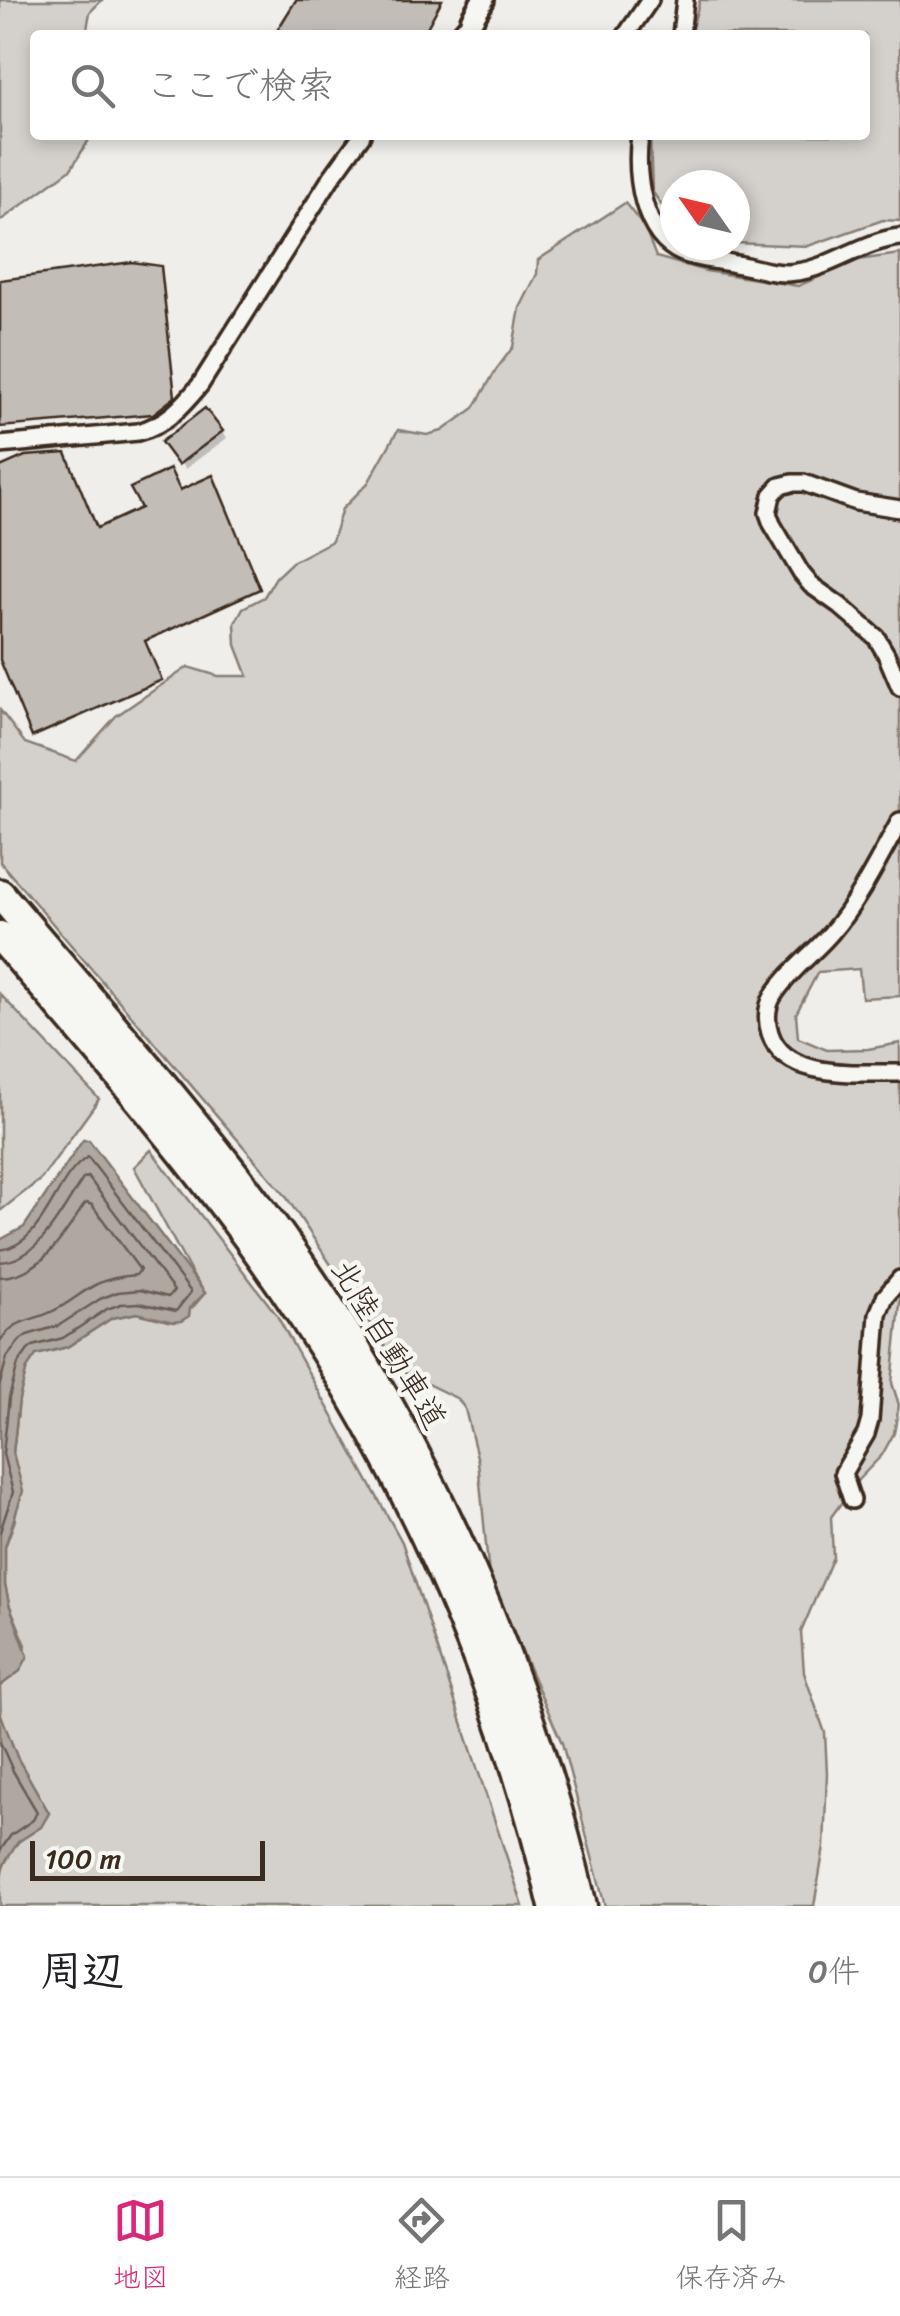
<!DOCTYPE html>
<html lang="ja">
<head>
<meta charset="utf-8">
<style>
	body { margin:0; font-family:Sriracha,"Klee One",sans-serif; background:#f6f6f6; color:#202124 }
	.compass { position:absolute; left:660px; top:170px; width:90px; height:90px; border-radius:50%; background:#fff; box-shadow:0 5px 15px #0003; rotate:304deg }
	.scale { position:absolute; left:30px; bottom:25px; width:235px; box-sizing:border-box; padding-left:10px; border:5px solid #3b2a1e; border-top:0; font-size:28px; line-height:35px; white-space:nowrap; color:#3b2a1e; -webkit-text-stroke:8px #f6f6f2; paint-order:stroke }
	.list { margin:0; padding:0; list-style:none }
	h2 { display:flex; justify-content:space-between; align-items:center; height:130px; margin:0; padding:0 40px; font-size:42px }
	h2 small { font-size:32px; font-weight:400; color:#757577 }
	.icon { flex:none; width:55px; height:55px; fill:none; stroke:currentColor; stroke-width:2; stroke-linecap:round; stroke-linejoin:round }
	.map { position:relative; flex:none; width:900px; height:1906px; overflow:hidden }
	.search { position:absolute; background:#fff; box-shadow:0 5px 15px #0003; left:30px; right:30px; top:30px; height:110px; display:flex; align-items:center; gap:25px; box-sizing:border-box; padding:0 35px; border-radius:10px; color:#757577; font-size:38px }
	.sheet { height:270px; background:#fff }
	nav { display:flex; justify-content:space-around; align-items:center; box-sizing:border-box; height:140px; border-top:2px solid #e0e0e0; background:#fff; font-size:28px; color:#757577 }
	nav a { display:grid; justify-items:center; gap:5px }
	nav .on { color:#db2777 }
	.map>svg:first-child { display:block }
	.green { fill:#d4d1cc; stroke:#887e75; stroke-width:2.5 }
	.water { fill:#afa8a1; stroke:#81766d; stroke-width:2.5 }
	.shadow { fill:#0003 }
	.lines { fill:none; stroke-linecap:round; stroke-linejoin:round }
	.shore { stroke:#695c52; stroke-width:2.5 }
	.building { fill:#c2bdb7; stroke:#3b2a1e; stroke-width:2.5 }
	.street-casing { stroke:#3b2a1e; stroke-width:22 }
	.secondary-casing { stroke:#3b2a1e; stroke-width:28 }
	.highway-casing { stroke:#3b2a1e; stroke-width:35 }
	.street { stroke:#f6f6f2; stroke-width:15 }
	.secondary { stroke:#f6f6f2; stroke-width:20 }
	.highway { stroke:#f6f6f2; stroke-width:28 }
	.labels { text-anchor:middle; stroke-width:9; stroke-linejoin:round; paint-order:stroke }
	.street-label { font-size:32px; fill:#3b2a1e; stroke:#f6f6f2 }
</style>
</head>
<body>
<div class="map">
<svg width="900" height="1906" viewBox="0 0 900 1906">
	<rect width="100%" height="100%" fill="#efeeea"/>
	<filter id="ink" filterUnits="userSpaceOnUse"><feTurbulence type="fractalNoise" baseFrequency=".01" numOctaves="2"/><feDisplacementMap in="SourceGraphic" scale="20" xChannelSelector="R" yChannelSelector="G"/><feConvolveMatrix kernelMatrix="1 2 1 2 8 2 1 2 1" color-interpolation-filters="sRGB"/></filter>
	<g filter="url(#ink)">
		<g class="green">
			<polygon points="0,0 102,0 90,12 86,35 35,35 35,135 92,135 71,169 0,221"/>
			<polygon points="700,0 900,0 900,221 883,220 808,246 735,243 735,185 675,185 675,225 652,191 650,135 865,135 865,35 690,35"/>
			<polygon points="625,203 644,227 656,257 706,271 798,286 858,260 900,254 900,996 862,998 859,969 818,972 796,1014 798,1038 827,1050 868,1049 900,1043 900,1304 892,1383 899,1405 894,1433 882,1455 858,1480 831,1517 833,1557 801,1632 804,1673 825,1733 827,1773 824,1847 814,1906 605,1906 562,1743 489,1576 478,1461 465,1409 458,1399 401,1371 285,1195 0,862 0,710 25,743 76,761 116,716 188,667 218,676 248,676 236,645 235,623 243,608 264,597 276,577 292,562 332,541 342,509 368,483 398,430 427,435 442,431 474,408 496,370 513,347 520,308 537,274 538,260"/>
			<polygon points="0,994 99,1099 41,1179 0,1211"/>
			<path d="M151,1150l125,164 126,228 121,364h-523c0,-25 0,-48 20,-66 14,-12 18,-8 29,-27l-32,-56 -16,-40 -1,-31 20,-15 6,-26 -17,-41 -4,-19v-38l10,-27 2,-51 -4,-15 6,-55 8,-31 9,-13 31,-8 45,-29 25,-5 36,9 20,-15 12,-14 -12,-17 -59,-109z"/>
		</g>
		<g class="water">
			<polygon points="83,1140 89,1140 205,1293 190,1308 189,1316 181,1321 173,1322 137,1313 112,1318 67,1347 36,1355 27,1368 19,1399 13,1453 23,1491 5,1547 5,1585 9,1604 28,1656 20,1671 0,1686 0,1240 24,1227"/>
			<polygon points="0,1712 17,1757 49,1813 41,1827 18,1842 0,1871"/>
		</g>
		<g class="shadow">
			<polygon points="210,416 227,438 185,469 164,442"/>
			<polygon points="0,470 97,531 214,479 259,590 144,642 161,681 35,737 0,655"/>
		</g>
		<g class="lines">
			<g class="shore">
				<path d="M0,1250c46,-6 54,-74 88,-93l103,135 -15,19 -37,-8 -18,1 -14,5 -44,29 -30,8 -5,4 -10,14 -9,34 -6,56 10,38 -13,40"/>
				<path d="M0,1262c41,-2 62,-53 83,-83l5,-2 86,114 -6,6 -28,-7 -22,2 -18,7 -42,27 -31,9 -7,5 -13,17 -7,27"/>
				<path d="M0,1277c41,-1 64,-41 84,-72l3,-2 5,2 48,65 -4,5c-13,1 -27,3 -39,9 -15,7 -27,19 -42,26 -24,13 -37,6 -55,31"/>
				<polyline points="0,1742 13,1771 37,1812 33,1820 11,1835 0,1851"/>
			</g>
		</g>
		<g class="building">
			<polygon points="296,0 442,0 423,35 287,35 278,29"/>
			<polygon points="132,262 161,266 175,397 153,414 0,427 0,280"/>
			<polygon points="205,408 223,431 178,465 161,442"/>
			<polygon points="66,453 97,528 141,508 130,488 170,469 180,490 213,475 260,589 145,641 162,680 32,737 0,660 0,467 25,456"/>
		</g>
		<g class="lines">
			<g class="street-casing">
				<g id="street">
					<polyline points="458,35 472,19"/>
					<polyline points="626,35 650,0"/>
					<polyline points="681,35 685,0"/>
					<path d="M640,135c-5,38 1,100 42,118 16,7 36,7 53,11 20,3 42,12 62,8 36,-5 66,-31 103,-35"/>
					<path d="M0,445l138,-13c29,-8 44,-25 62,-47l131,-207 31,-43"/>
					<polyline points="900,509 856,502 804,483 792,483 780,486 772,495 768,513 772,524 801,573 811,585 839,605 876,637 886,654 900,687"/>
					<path d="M900,821c-21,38 -41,79 -69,112 -19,22 -42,38 -58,63 -7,12 -7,24 -3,37 15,48 89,39 130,40"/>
					<polyline points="852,1500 843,1473 866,1434 870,1420 878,1314 885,1297 900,1279"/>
				</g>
			</g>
			<g class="secondary-casing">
				<polyline id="secondary" points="472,19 483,0"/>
			</g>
			<g class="highway-casing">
				<g id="highway">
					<path d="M0,894c95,112 193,221 279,340 145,201 247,431 303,672"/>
					<path d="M0,936c89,103 179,206 259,317 141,195 240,419 295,653"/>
				</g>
			</g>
			<use href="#street" class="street"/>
			<use href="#secondary" class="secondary"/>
			<use href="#highway" class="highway"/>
		</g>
	</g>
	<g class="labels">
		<g class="street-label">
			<text transform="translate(389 1344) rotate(59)" y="11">北陸自動車道</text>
		</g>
	</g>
</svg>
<svg class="compass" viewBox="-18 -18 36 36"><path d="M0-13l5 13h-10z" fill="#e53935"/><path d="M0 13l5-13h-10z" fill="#757577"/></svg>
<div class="scale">100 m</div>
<div class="search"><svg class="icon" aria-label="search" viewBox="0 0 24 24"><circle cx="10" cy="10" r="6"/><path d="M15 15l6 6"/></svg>ここで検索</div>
</div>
<section class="sheet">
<h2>周辺<small>0件</small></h2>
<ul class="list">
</ul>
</section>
<nav>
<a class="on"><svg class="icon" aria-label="map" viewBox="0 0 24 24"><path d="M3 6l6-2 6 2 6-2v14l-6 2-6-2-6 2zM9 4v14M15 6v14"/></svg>地図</a>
<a><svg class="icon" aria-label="directions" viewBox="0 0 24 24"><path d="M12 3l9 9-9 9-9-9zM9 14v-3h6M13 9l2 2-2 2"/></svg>経路</a>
<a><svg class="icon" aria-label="saved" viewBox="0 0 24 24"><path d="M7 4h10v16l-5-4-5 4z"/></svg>保存済み</a>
</nav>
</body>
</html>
